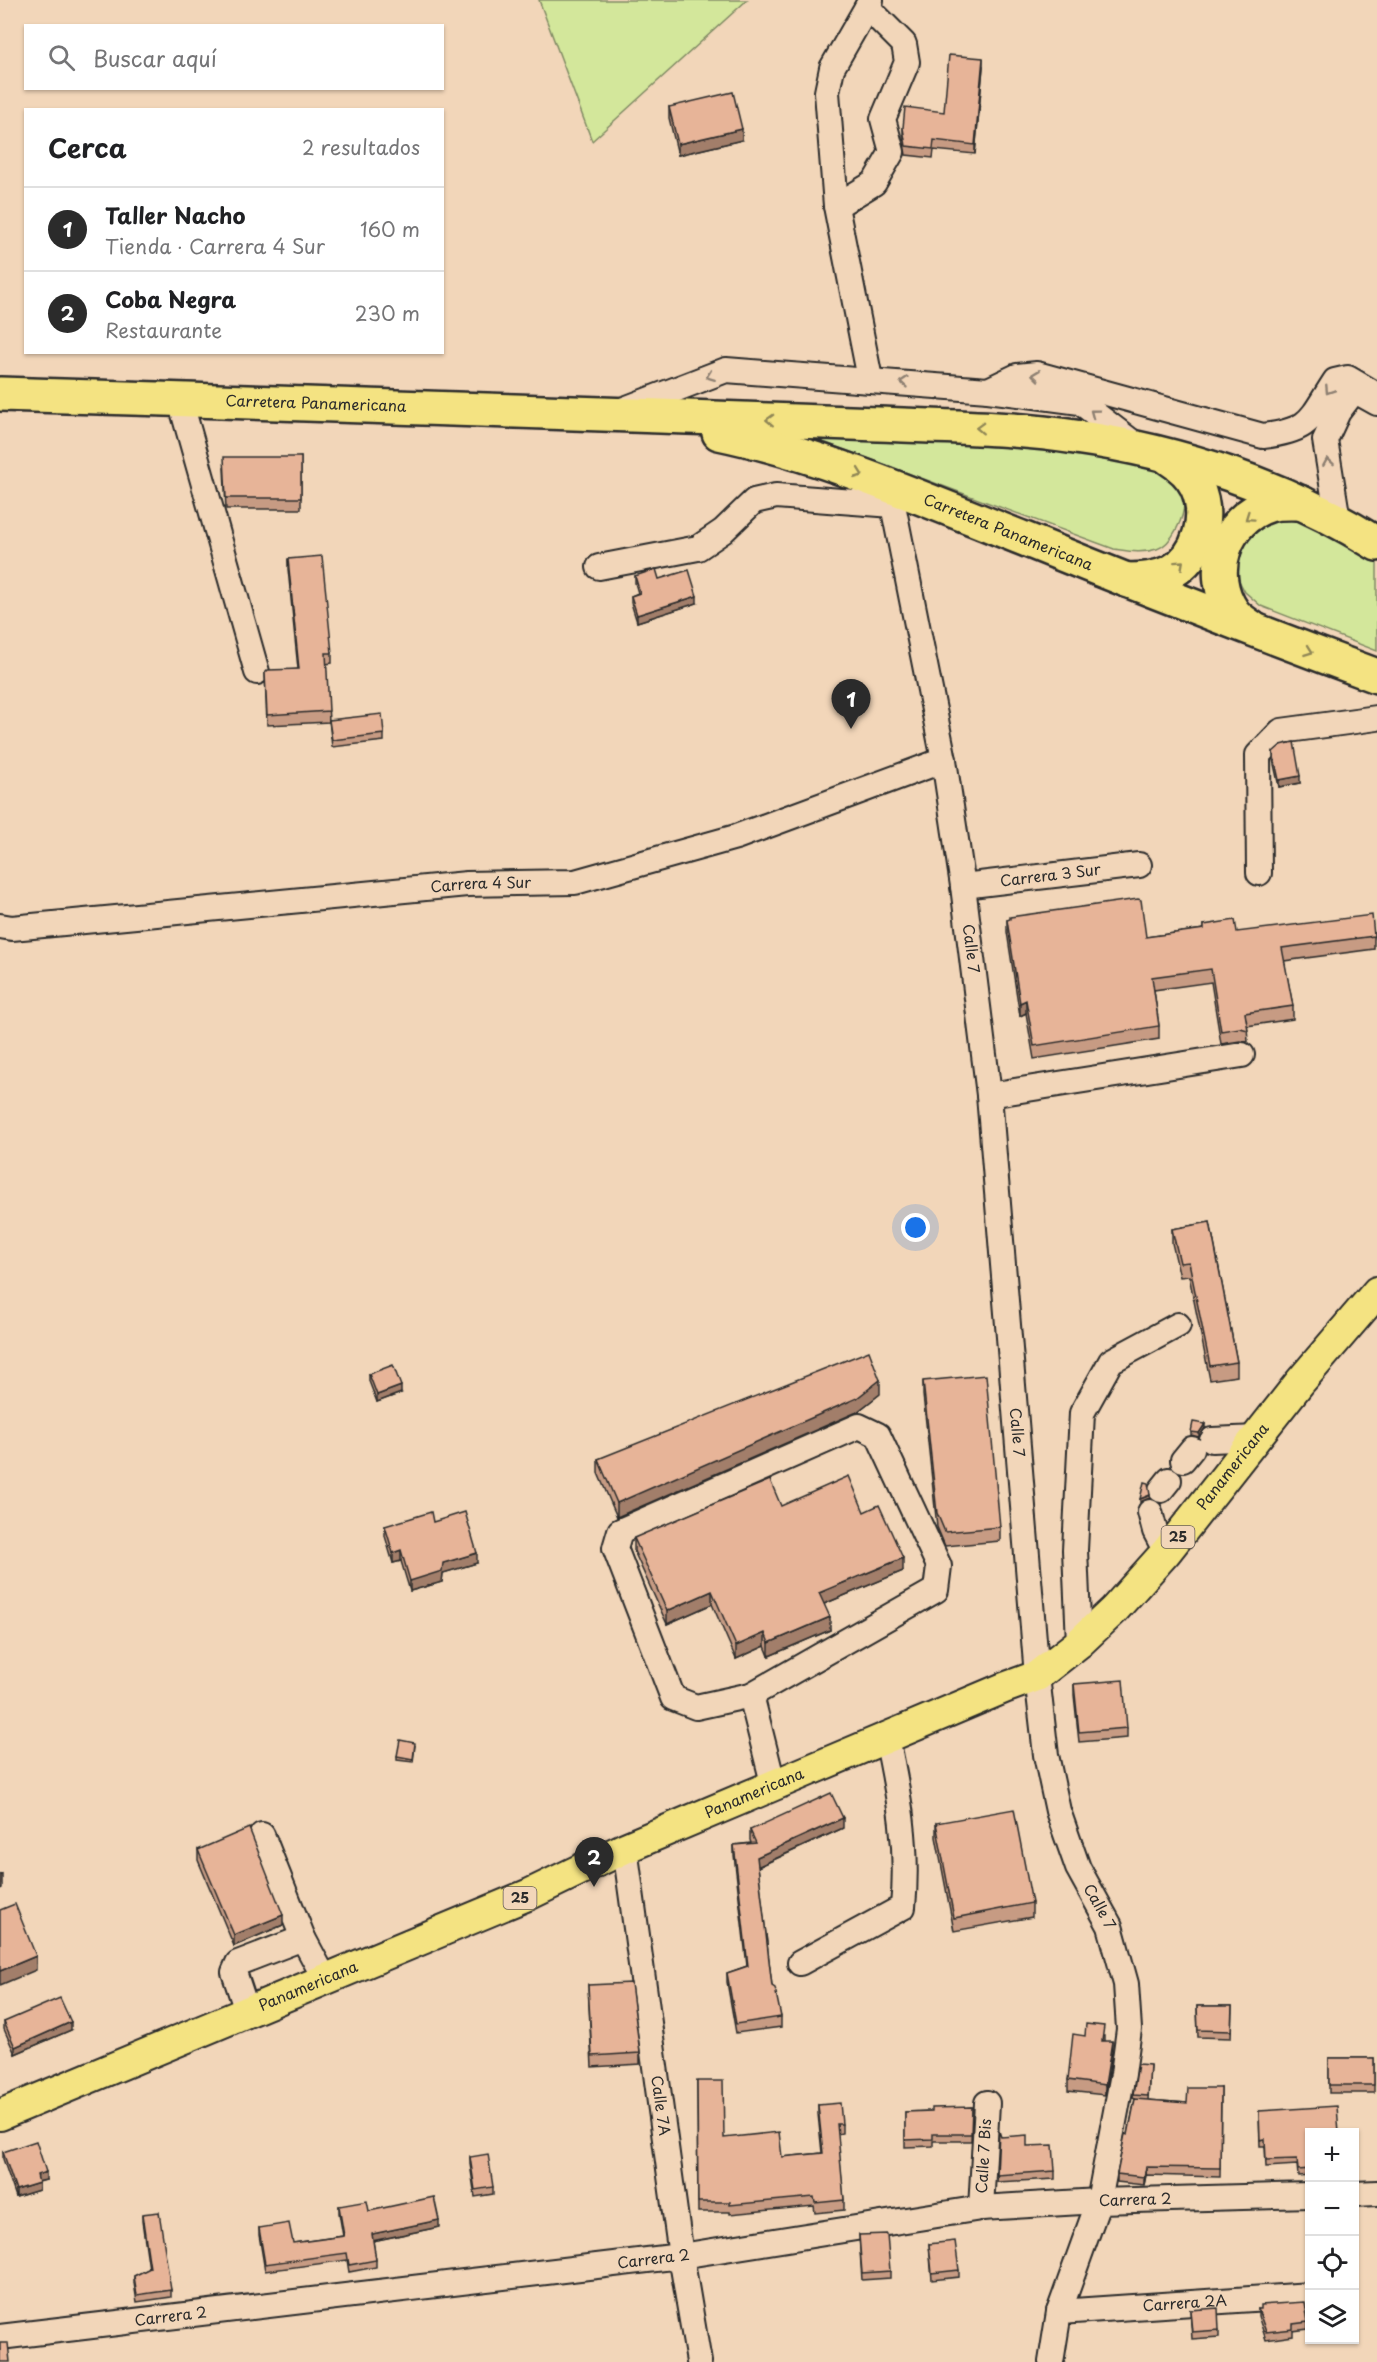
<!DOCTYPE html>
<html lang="es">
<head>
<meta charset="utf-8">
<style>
	body { margin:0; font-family:"Playpen Sans",sans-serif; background:#f6f6f6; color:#202124 }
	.controls { position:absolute; right:18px; bottom:18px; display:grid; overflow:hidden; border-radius:0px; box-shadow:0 2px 4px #0004 }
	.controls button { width:54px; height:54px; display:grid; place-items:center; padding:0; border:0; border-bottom:2px solid #e0e0e0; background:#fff; color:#202124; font:30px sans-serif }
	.you { position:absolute; left:916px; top:1228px; width:21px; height:21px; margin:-15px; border:4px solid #fff; border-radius:50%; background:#1a73e8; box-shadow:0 0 0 9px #1a73e833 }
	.badge { display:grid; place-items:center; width:39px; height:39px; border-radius:50%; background:#2b2b2b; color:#fff; font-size:20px; font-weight:700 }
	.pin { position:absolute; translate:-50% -50px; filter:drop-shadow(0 2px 3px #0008) }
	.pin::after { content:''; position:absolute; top:32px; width:21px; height:18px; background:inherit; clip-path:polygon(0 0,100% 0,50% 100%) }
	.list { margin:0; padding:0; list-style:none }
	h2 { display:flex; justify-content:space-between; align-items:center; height:78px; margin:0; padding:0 24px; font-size:26px }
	h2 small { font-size:20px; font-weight:400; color:#757577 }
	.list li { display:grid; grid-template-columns:39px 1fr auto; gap:18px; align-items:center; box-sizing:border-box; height:84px; padding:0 24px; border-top:2px solid #e0e0e0 }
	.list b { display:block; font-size:22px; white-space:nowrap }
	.list p { margin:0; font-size:20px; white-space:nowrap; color:#757577 }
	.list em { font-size:20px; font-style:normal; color:#757577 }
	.icon { flex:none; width:33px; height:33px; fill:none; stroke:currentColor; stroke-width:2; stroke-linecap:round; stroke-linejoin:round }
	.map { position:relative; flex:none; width:1377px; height:2362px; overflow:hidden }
	.search { position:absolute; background:#fff; box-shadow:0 2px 4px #0004; left:24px; top:24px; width:420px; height:66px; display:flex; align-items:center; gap:15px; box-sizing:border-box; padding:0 21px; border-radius:0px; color:#757577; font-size:22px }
	.panel { position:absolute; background:#fff; box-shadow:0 2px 4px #0004; left:24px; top:108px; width:420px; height:246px; border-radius:0px }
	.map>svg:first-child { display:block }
	.green { fill:#d3e79b; stroke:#7f8963; stroke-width:1.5 }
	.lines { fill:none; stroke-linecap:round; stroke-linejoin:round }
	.minor-casing { stroke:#2b2b2b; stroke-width:28 }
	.major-casing { stroke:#2b2b2b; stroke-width:34 }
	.highway-casing { stroke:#2b2b2b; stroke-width:38 }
	.minor { stroke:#f2d6b9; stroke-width:24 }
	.major { stroke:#f4e382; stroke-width:30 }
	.highway { stroke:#f4e382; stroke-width:33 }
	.wall { fill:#c79b83; stroke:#2b2b2b; stroke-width:1.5 }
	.shaded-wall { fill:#a27e6a; stroke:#2b2b2b; stroke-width:1.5 }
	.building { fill:#e7b498; stroke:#2b2b2b; stroke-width:1.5 }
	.oneway { stroke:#8e8072 }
	.oneway2 { stroke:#908756 }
	.labels { text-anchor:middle; stroke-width:4.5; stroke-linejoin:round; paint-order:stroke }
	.shield { fill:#f2d6b9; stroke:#675e56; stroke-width:1.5 }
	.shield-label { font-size:14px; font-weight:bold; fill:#2b2b2b }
	.street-label { font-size:15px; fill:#2b2b2b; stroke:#f2d6b9 }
</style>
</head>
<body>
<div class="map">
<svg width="1377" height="2362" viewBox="0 0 1377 2362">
	<rect width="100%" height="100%" fill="#f2d6b9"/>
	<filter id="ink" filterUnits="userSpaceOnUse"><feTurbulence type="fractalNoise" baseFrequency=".0167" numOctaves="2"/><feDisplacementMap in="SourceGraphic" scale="12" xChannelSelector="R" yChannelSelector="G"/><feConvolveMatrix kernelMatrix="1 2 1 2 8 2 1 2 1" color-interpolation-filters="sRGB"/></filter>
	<g filter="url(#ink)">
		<g class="green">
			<polygon points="539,0 747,0 592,141"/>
			<path d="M791,430l200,6 153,24 34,23c2,5 5,12 6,18 1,16 -12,43 -27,48 -15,5 -29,2 -43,0z"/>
			<polygon points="1307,516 1377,559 1377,651 1261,606 1245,592 1237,577 1238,544 1268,520"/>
		</g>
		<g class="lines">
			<g class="minor-casing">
				<g id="minor">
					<polyline points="836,206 874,183 892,152 883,119 907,62 904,44 867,7"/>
					<polyline points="870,379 836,206 827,92 832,68 871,0"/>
					<path d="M988,390l29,-14 20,-2 226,62c49,-6 47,-17 72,-55l13,-3 29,17"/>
					<polyline points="180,400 257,672"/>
					<polyline points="622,410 726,370 988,390 1080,402 1136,445"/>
					<path id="s1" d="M889,485l55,275 19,126 26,209 48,581 9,79 12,56 20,57 32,58 16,58 3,45 -6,45 -24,127 -40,111 -8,50"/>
					<polyline points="1338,520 1325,440 1338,412 1351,395 1359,393 1377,403"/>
					<polyline points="599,567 698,548 723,531 754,501 776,496 893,505"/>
					<polyline points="1259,873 1258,755 1281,731 1377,718"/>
					<path id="s2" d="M963,886l176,-21"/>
					<path id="s3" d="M0,926l12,2 455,-44 108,-2 161,-45 208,-77"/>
					<polyline points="989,1095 1242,1055"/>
					<polygon points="859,1426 878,1435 939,1566 936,1590 751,1695 696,1707 673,1698 615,1548 620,1531"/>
					<polyline points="1212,1440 1257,1438"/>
					<polyline points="1183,1460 1192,1449"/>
					<polyline points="1161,1490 1169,1480"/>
					<polyline points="1150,1512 1155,1531 1166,1552"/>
					<polyline points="1079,1643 1075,1550 1082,1413 1111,1361 1178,1325"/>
					<polyline points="751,1695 774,1787"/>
					<polyline points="262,1835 303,1938"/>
					<path id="s4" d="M625,1848l56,408 18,106"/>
					<path d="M800,1963l103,-56c6,-60 -4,-111 -16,-169"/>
					<polyline points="247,2011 234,1972 238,1963 303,1938 325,1979"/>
					<polyline points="1354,2194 1377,2193"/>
					<path id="s5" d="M981,2208l6,-105"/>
					<path id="s6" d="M1059,2312l251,-17"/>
					<path id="s7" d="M0,2337l681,-81 300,-48 118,-7 211,-6"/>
				</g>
			</g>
			<g class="major-casing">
				<g id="major">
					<path id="s8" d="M0,2115l530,-221 95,-46 379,-160 33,-12 42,-33 35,-33 52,-58 134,-170 77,-90"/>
				</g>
			</g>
			<g class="highway-casing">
				<g id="highway">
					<path id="s9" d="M0,394c220,7 440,13 660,22 73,2 146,5 218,8 66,3 132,3 197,13 106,15 211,50 302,107"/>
					<path id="s10" d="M719,433c105,22 204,66 303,105 118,48 236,94 355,138"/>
					<path d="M1126,580c17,0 30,-1 45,-8 29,-16 39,-56 26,-85 -6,-13 -17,-22 -28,-29"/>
					<path d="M1251,627c-6,-4 -14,-9 -18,-15 -27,-38 -9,-93 36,-107 10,-3 23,-2 33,-2"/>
				</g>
			</g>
			<use href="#minor" class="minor"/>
			<use href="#major" class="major"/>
			<use href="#highway" class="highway"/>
		</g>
		<g class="wall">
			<polygon points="983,67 975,154 934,150 933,158 906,155 903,137 903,128 944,112"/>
			<polygon points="669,107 742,140 678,155 669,118"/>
			<polygon points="301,457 301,509 226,509 224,468"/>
			<polygon points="288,559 332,653 332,663 326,664 329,722 267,725 265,673 298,669 288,569"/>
			<polygon points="635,576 659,579 697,603 637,622 631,603 631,596 638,593 635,583"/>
			<polygon points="329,720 384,734 384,741 332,747"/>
			<polygon points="1273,752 1300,783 1279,787 1273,760"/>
			<polygon points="1007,920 1146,937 1204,929 1204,925 1237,932 1374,936 1374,949 1284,961 1293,1006 1293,1019 1247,1026 1248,1042 1240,1041 1221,1044 1211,982 1154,990 1159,1026 1159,1039 1034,1059 1026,1013 1020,1016 1007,932"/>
			<polygon points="1210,1222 1237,1362 1237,1376 1210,1380 1189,1276 1180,1277 1172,1243 1172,1229"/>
			<polygon points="369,1374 401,1393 377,1402 369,1381"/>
			<polygon points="923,1381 1000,1527 1000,1541 945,1546 937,1527 923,1395"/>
			<polygon points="880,1394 857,1412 617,1517 598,1473 598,1459"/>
			<polygon points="1205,1428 1199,1437 1191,1435 1191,1432"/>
			<polygon points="781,1506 864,1512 903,1571 824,1604 830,1630 769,1656 765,1646 736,1659 712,1604 667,1624 634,1551 634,1538"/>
			<polygon points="433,1522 477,1563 443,1573 442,1582 410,1591 401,1561 393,1563 385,1536 385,1526"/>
			<polygon points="1074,1684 1127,1728 1127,1738 1079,1742 1074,1695"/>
			<polygon points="415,1746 413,1762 397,1760 397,1756"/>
			<polygon points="936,1823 1032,1903 1032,1917 954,1931 936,1837"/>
			<polygon points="843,1828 758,1867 772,1986 781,2017 781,2027 736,2033 727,1982 727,1973 747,1966 734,1855 734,1845 751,1843 750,1840 750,1830"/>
			<polygon points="198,1850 283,1925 234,1946 198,1860"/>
			<polygon points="588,1985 640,2053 640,2064 592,2067"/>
			<polygon points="1197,2006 1232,2006 1231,2038 1198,2037"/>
			<polygon points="4,2022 71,2030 15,2054 4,2029"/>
			<polygon points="1085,2036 1104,2036 1104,2041 1112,2052 1105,2095 1068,2091 1068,2080"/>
			<rect x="1329" y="2058" width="45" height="35"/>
			<polygon points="1150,2065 1148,2100 1187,2103 1221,2088 1220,2177 1146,2175 1144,2185 1117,2182 1117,2174 1128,2135 1135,2099 1133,2098 1133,2095"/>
			<polygon points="697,2081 724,2138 782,2157 822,2153 818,2114 818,2105 842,2124 842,2133 837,2134 844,2200 844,2210 815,2213 814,2206 730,2214 730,2212 698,2212"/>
			<polygon points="972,2107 971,2141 933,2141 933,2146 905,2147 905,2112 932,2111"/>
			<polygon points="1259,2111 1310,2133 1310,2175 1298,2176 1297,2165 1266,2167 1265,2146 1260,2146"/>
			<polygon points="1001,2137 1027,2146 1055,2171 1055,2179 997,2182"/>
			<polygon points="3,2152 46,2180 39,2182 39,2190 16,2197 3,2159"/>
			<polygon points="470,2157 493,2187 493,2194 475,2197 470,2164"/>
			<polygon points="339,2206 369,2211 439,2227 373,2241 376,2260 376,2267 349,2272 347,2260 265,2271 259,2235 259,2228 293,2243 343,2236 339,2213"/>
			<polygon points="142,2214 171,2290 171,2297 137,2302 134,2283 134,2276 149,2269 142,2221"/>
			<polygon points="859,2235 890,2271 890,2278 862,2280"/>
			<polygon points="929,2244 959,2270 959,2277 932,2280"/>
			<polygon points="1258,2309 1308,2322 1308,2329 1293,2331 1293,2336 1266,2340 1258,2316"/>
			<polygon points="1190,2310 1219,2330 1219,2337 1192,2339"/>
		</g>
		<g class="shaded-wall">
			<polygon points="983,58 983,67 975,154 975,145"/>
			<polygon points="742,129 742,140 678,155 678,144"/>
			<polygon points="697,596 697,603 637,622 637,615"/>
			<polygon points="1300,776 1300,783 1279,787 1279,780"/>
			<polygon points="1026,1000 1026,1013 1020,1016 1020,1003"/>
			<polygon points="880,1380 880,1394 857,1412 617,1517 617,1503"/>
			<polygon points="401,1386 401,1393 377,1402 377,1395"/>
			<polygon points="1205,1424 1205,1428 1199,1437 1199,1433"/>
			<polygon points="1150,1495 1150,1498 1140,1502 1140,1499"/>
			<polygon points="401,1550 401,1561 393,1563 393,1553"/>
			<polygon points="477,1553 477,1563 443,1573 442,1582 410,1591 410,1581 443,1563"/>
			<polygon points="903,1558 903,1571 819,1606 819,1593"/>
			<polygon points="712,1591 712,1604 667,1624 667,1611"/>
			<polygon points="830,1617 830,1630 769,1656 769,1643"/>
			<polygon points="765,1633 765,1646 736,1659 736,1646"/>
			<polygon points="843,1818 843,1828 757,1867 757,1857"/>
			<polygon points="2,1874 2,1888 0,1889 0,1875"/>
			<polygon points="283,1915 283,1925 234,1946 234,1935"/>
			<polygon points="36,1956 36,1970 0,1985 0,1971"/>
			<polygon points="71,2022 71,2030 15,2054 15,2047"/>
			<polygon points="1112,2041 1112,2052 1105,2095 1105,2085"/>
			<polygon points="1146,2167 1146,2175 1144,2185 1144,2177"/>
			<polygon points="46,2172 46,2180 37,2182 37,2175"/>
			<polygon points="39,2183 39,2190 16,2197 16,2190"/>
			<polygon points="439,2220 439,2227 372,2241 372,2234"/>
		</g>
		<g class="building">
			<polygon points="949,55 983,58 975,145 934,140 933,149 906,146 903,128 905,107 944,112"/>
			<polygon points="733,92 742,129 678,144 669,107"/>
			<polygon points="224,457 301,457 301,498 226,498"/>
			<polygon points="322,556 332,653 326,653 329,711 267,715 265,673 268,670 299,669 288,559"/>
			<polygon points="656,569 659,579 689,570 697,596 637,615 631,596 640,593 635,576"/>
			<polygon points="382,714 384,734 332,740 329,720"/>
			<polygon points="1294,742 1300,776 1279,780 1273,752 1281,745"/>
			<polygon points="1138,899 1141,900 1146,937 1204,929 1204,925 1235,920 1237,932 1372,915 1374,936 1282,948 1293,1006 1245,1013 1248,1030 1240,1028 1221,1031 1211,969 1152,977 1159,1026 1034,1046 1026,1000 1020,1003 1007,920 1010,919 1010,917"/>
			<polygon points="1210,1222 1237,1362 1210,1366 1189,1262 1180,1263 1172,1229"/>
			<polygon points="869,1351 880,1380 857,1398 617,1503 598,1459"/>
			<polygon points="393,1365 401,1386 377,1395 369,1374"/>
			<polygon points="986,1375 1000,1527 945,1532 937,1513 923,1381"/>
			<polygon points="1193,1422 1205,1424 1199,1433 1191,1432"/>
			<polygon points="849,1476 864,1512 879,1505 903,1558 819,1593 830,1617 769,1643 765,1633 736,1646 712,1591 667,1611 634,1538 770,1480 781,1506"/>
			<polygon points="1144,1482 1148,1483 1150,1495 1140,1499"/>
			<polygon points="431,1512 433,1522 465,1512 477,1553 443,1563 442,1571 410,1581 401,1550 393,1553 385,1526"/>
			<polygon points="1123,1680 1127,1728 1079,1732 1074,1684"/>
			<polygon points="400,1740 415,1743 413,1759 397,1756"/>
			<polygon points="831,1793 843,1818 757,1857 772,1986 775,1988 781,2017 736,2024 727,1973 748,1966 734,1845 756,1843 750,1830"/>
			<polygon points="1014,1809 1032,1903 954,1918 936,1823"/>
			<polygon points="249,1828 283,1915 234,1935 198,1850"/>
			<polygon points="15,1904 36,1956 0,1971 0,1910"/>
			<polygon points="631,1983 640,2053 592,2056 588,1985"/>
			<polygon points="60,1998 71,2022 15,2047 4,2022"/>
			<polygon points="1197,2006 1232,2006 1231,2031 1198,2030"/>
			<polygon points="1086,2024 1104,2026 1102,2041 1112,2041 1105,2085 1068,2080 1073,2034 1085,2036"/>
			<rect x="1329" y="2058" width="45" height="27"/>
			<polygon points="1138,2064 1150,2065 1148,2096 1133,2095"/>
			<polygon points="697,2081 723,2081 724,2138 779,2132 782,2157 823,2153 818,2105 840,2103 842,2124 837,2124 844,2200 815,2203 814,2197 730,2205 730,2202 698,2202"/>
			<polygon points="1188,2088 1221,2088 1220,2168 1146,2167 1144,2177 1117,2174 1125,2134 1128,2135 1135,2099 1187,2103"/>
			<polygon points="1337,2106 1339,2133 1310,2133 1310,2169 1298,2170 1297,2159 1266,2160 1265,2139 1260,2140 1259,2111"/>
			<polygon points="972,2107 971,2134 933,2134 933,2139 905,2140 905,2112 932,2111 932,2108"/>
			<polygon points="999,2131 1001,2137 1027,2135 1027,2146 1053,2145 1055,2171 997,2175"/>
			<polygon points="36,2141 46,2172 37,2175 39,2183 16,2190 3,2152"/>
			<polygon points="488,2154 493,2187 475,2190 470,2157"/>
			<polygon points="434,2197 439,2220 372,2234 376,2260 349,2265 347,2253 265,2264 259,2228 289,2223 293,2243 344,2236 339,2206 367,2201 369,2211"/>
			<polygon points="159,2212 171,2290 137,2295 134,2276 150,2268 142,2214"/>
			<polygon points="887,2234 890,2271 862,2273 859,2235"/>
			<polygon points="955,2241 959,2270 932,2273 929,2244"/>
			<polygon points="1305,2302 1308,2322 1293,2324 1293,2329 1266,2332 1258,2309 1261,2309 1261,2305"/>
			<polygon points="1218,2308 1219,2330 1192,2332 1190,2310"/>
			<polygon points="0,2343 8,2343 10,2362 0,2362"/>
		</g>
		<defs><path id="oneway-chevron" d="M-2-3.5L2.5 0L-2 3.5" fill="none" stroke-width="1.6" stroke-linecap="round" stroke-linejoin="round" transform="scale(1.5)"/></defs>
		<g class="oneway">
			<use href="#oneway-chevron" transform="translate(1036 375) rotate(-173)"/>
			<use href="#oneway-chevron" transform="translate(710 376) rotate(159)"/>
			<use href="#oneway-chevron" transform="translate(904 382) rotate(-175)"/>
			<use href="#oneway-chevron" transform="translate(1329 390) rotate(123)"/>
			<use href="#oneway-chevron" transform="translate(1094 413) rotate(-143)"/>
			<use href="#oneway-chevron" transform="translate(1328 462) rotate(-99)"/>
		</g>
		<g class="oneway2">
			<use href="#oneway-chevron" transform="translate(770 420) rotate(-178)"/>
			<use href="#oneway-chevron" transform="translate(980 428) rotate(-178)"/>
			<use href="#oneway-chevron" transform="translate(859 474) rotate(20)"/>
			<use href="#oneway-chevron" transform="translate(1249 517) rotate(145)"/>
			<use href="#oneway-chevron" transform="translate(1180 564) rotate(-42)"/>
			<use href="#oneway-chevron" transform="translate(1309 651) rotate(20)"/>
		</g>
	</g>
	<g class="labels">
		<g class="shield">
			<rect x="1161.5" y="1526" width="33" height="22" rx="4.5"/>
			<rect x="503.5" y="1887" width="33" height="22" rx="4.5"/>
		</g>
		<g class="shield-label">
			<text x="1178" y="1542">25</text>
			<text x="520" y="1903">25</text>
		</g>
		<g class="street-label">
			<text dy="5" stroke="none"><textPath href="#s9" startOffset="316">Carretera Panamericana</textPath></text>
			<text dy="5" stroke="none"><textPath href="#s10" startOffset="306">Carretera Panamericana</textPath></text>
			<text dy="5" stroke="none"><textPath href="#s2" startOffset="88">Carrera 3 Sur</textPath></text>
			<text dy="5" stroke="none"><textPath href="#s3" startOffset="483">Carrera 4 Sur</textPath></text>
			<text dy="5" stroke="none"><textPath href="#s1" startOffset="471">Calle 7</textPath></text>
			<text dy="5" stroke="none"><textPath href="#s1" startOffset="957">Calle 7</textPath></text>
			<text dy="5" stroke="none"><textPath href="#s8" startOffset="1414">Panamericana</textPath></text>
			<text dy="5" stroke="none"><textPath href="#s8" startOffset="820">Panamericana</textPath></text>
			<text dy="5" stroke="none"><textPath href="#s1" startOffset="1443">Calle 7</textPath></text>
			<text dy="5" stroke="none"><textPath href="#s8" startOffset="334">Panamericana</textPath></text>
			<text dy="5" stroke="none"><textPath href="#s4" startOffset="260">Calle 7A</textPath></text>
			<text dy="5" stroke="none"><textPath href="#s5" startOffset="52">Calle 7 Bis</textPath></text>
			<text dy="5" stroke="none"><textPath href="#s7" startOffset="1144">Carrera 2</textPath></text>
			<text dy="5" stroke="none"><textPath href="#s7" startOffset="658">Carrera 2</textPath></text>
			<text dy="5" stroke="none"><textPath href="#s6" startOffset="126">Carrera 2A</textPath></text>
			<text dy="5" stroke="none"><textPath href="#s7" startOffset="172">Carrera 2</textPath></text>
		</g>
	</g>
</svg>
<div class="controls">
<button>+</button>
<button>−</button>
<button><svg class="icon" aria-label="locate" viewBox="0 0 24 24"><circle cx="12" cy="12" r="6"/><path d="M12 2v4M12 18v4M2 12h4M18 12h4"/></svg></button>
<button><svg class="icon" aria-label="layers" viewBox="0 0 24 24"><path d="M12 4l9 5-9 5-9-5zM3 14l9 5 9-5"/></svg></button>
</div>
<div class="you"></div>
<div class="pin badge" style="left:851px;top:729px">1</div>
<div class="pin badge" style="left:594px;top:1887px">2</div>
<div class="search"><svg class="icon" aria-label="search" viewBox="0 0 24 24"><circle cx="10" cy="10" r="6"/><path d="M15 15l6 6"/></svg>Buscar aquí</div>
<section class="panel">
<h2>Cerca<small>2 resultados</small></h2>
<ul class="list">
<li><span class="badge">1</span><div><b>Taller Nacho</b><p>Tienda · Carrera 4 Sur</p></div><em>160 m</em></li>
<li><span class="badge">2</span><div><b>Coba Negra</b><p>Restaurante</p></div><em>230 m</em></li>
</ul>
</section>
</div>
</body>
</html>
